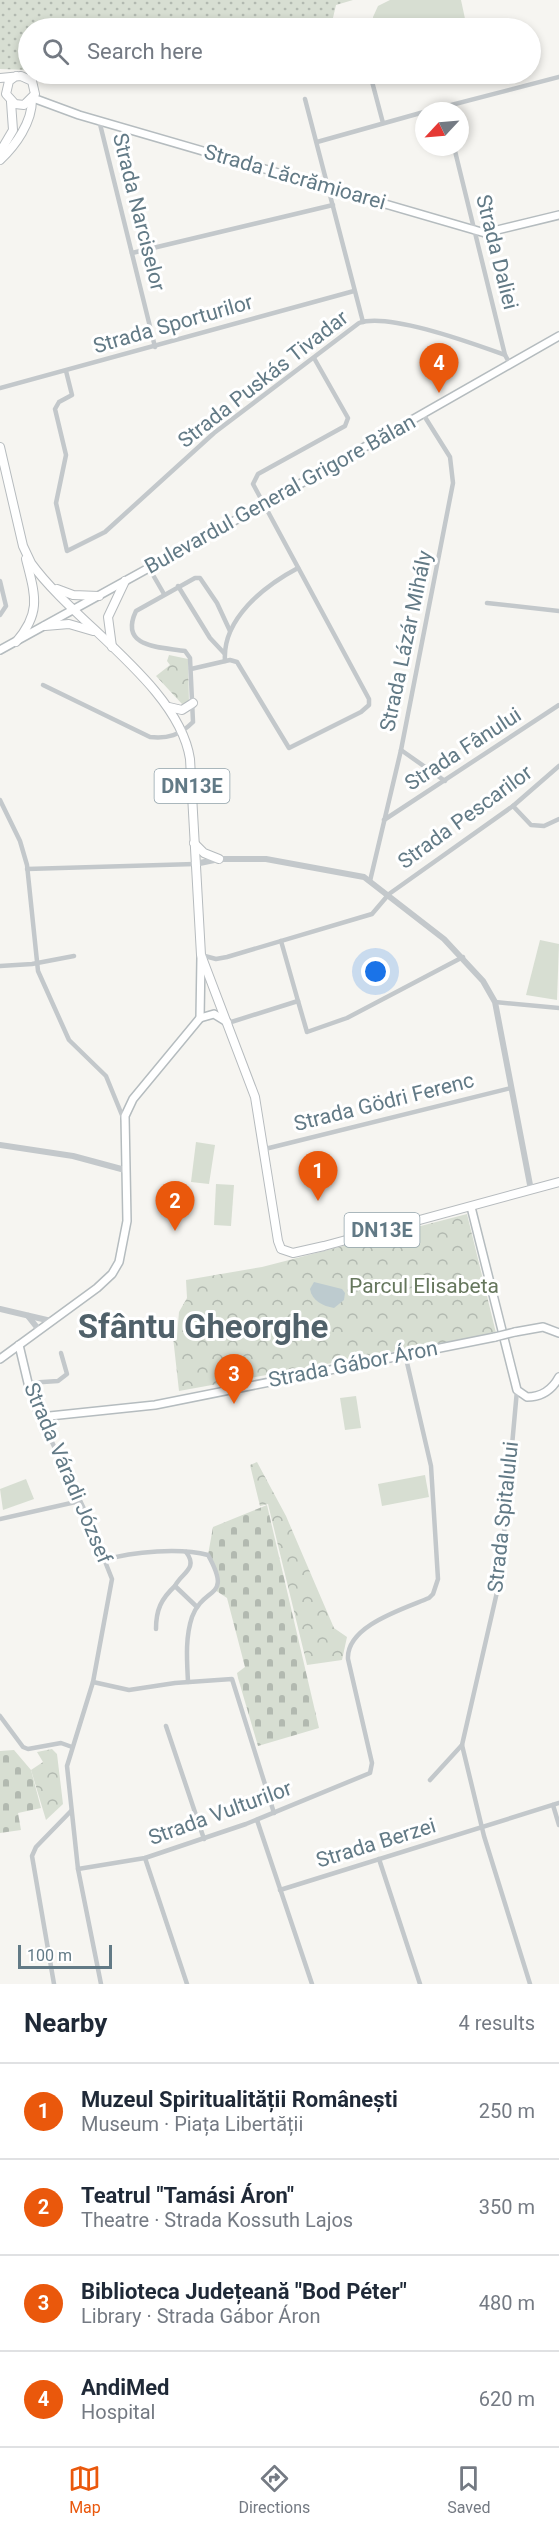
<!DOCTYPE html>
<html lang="en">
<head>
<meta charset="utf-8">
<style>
	body { margin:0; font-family:Roboto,sans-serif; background:#f2f2f3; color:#1f2937 }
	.compass { position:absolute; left:415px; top:102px; width:54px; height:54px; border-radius:50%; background:#fff; box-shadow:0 3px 9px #0003; rotate:244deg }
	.scale { position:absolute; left:18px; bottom:15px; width:94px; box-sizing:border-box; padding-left:6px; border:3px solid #627a86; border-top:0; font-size:16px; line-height:21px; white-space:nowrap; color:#627a86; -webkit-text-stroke:4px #fff; paint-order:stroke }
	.you { position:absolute; left:376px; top:972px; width:21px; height:21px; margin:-15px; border:4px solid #fff; border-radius:50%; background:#1a73e8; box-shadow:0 0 0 9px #1a73e833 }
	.badge { display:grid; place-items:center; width:39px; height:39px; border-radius:50%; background:#ea580c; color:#fff; font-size:20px; font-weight:700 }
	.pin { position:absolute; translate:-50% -50px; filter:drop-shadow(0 2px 3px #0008) }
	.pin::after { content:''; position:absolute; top:32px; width:21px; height:18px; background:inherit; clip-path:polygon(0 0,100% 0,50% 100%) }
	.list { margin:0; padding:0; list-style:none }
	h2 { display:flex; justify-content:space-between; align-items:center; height:78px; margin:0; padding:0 24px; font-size:26px }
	h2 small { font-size:20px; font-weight:400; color:#747a83 }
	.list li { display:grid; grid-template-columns:39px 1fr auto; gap:18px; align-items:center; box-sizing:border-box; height:96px; padding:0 24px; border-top:2px solid #e0e1e3 }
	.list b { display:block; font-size:22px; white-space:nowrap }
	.list p { margin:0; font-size:20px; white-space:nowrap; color:#747a83 }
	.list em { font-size:20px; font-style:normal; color:#747a83 }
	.icon { flex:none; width:33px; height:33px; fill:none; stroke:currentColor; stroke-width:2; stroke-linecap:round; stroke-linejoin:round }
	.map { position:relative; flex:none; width:559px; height:1984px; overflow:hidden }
	.search { position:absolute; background:#fff; box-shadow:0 3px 9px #0003; left:18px; right:18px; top:18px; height:66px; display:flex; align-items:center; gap:15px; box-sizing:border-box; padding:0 21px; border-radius:33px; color:#747a83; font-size:22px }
	.sheet { height:462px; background:#fff }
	nav { display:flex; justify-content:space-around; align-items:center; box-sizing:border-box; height:84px; border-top:2px solid #e0e1e3; background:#fff; font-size:16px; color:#747a83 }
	nav a { display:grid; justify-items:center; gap:3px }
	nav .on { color:#ea580c }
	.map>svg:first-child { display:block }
	.grass { fill:url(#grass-dots) }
	.cemetery { fill:url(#cemetery-stones) }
	.park { fill:url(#park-crowns) }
	.pitch { fill:#d7ded2 }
	.water { fill:#bdcbcf }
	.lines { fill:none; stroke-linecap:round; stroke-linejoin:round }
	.secondary-casing { stroke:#b5bcbf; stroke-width:10 }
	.primary-casing { stroke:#b6bbbe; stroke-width:10 }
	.minor { stroke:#c3c8cb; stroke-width:4.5 }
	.tertiary { stroke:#c3c8cb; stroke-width:6 }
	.secondary { stroke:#fff; stroke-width:7 }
	.primary { stroke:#fff; stroke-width:8 }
	.secondary-bridge-casing { stroke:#b5bcbf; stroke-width:10; stroke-linecap:butt }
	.secondary-bridge { stroke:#fff; stroke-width:7 }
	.labels { text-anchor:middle; stroke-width:6; stroke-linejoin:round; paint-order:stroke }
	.shield { fill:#fff; stroke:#91a2aa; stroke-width:1.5 }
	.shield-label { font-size:20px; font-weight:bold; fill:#627a86 }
	.street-label { font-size:21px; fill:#627a86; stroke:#fff }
	.park-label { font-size:21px; fill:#66775d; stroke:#fff }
	.town-label { font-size:33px; font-weight:bold; fill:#50616a; stroke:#fff }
</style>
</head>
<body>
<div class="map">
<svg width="559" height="1984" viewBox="0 0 559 1984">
	<defs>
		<pattern id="grass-dots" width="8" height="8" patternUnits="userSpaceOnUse" patternTransform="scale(1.5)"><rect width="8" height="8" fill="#d7ded2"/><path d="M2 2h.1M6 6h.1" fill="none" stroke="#b2b9b0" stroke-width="1.8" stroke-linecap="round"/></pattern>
		<pattern id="cemetery-stones" width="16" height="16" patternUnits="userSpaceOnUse" patternTransform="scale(1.5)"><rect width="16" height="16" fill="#d7ded2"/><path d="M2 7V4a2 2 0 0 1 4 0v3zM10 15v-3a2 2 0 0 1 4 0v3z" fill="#b2b9b0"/></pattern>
		<pattern id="park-crowns" width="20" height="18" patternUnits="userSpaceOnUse" patternTransform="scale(1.5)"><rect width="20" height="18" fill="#d7ded2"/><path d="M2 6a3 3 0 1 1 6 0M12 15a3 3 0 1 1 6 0" fill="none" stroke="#b2b9b0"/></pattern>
	</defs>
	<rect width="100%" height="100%" fill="#f6f5f1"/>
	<polygon class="grass" points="0,0 353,0 336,5 332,22 297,28 28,28 28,70 0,69"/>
	<g class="cemetery">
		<polygon points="267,1505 319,1728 258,1746 238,1678 237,1673 245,1667 227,1598 215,1590 217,1571 208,1555 213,1527"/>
		<polygon points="14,1750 31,1770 41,1808 18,1813 21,1830 0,1833 0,1751"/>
	</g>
	<g class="park">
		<polygon points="169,655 188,659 189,703 182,704 156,676 170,665 167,661"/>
		<polygon points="467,1214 496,1333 179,1391 173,1337 177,1336 179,1312 187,1298 186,1280 262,1267"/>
		<polygon points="257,1462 286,1516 334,1628 347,1637 342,1660 307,1665 268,1504 260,1506 250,1465"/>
		<polygon points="52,1749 57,1754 63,1804 46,1820 31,1770 43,1762 37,1752"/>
	</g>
	<g class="pitch">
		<polygon points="390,0 461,0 467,28 374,28 373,17 378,6"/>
		<polygon points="540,940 559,944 557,1000 526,995"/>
		<polygon points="196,1142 215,1145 209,1184 191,1182"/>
		<polygon points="216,1184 234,1185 231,1226 214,1225"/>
		<polygon points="356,1396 361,1428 345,1430 340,1398"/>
		<polygon points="425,1475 429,1497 382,1506 378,1484"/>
		<polygon points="26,1479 34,1499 3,1510 0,1489"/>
	</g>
	<path class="water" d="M314,1282l28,7 3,4 -1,7 -10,8c-11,-2 -22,-7 -24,-19z"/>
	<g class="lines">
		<g class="secondary-casing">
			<g id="secondary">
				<polyline points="33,98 79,115 485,233 559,215"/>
				<polyline points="0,650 263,505 559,336"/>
				<polyline points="200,1018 214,1014 227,1022"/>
				<path d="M471,1207l46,183 10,7c14,0 25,-7 32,-20"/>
				<polyline points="515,1332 543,1327 559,1333"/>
				<polyline points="19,1345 28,1383 40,1417 155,1405 495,1337"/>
				<polyline points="0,1359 97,1288 112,1274 119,1262 127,1221 125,1116 133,1099 200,1018 201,958"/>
			</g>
		</g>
		<g class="primary-casing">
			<g id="primary">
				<polyline points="0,78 21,76 32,81 35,94 24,105 15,104 6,94 9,81 16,76"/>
				<polyline points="0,152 13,130 11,102"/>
				<path d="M0,160c16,-15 32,-38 32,-60"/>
				<path d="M0,447l23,99 8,17c43,60 148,123 159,196l11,196 54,142 23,144 3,8 12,4 31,-7 235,-64"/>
				<polyline points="57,589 73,595 99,596"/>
				<polyline points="45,626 69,624 93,631"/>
				<path d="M16,642c26,-30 19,-47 10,-83"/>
				<polyline points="112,647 108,617 125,581"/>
				<polyline points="169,707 182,710 193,703"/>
				<polyline points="194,843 204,853 219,859"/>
			</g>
		</g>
		<g class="minor">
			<polyline points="370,74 383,123"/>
			<polyline points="305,99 363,322"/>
			<polyline points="428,111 559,77"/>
			<polyline points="99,120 155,347"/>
			<polyline points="317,142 424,112"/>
			<polyline points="454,147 505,355 510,364"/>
			<polyline points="132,253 333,205"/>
			<path d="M66,371l6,24 -13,7 -4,7 11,46 -10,48 11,48 38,-19 109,-99 145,-110c29,-11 115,21 146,32"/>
			<polyline points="0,388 354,291"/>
			<polyline points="149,568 164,594"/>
			<polyline points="0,581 6,606 0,615"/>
			<polyline points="178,586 210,638 224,653"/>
			<polyline points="487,603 559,611"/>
			<path d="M225,661c-3,-42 39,-75 73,-93"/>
			<polyline points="191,669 230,660 237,662 289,748 361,712 369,705 369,699 253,484 258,474 345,426 348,418 314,358"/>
			<path d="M43,685l107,52c18,2 30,-2 43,-15l-3,-64 -5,-7c-22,-4 -67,-2 -49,-40l59,-33h5l17,25 13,28"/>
			<polyline points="401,750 445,781"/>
			<polyline points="0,800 20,841 27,865 38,971 69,1040 106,1076 124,1120"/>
			<polyline points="513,806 531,825 544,826 559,819"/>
			<polyline points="384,820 559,705"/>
			<polyline points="27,869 195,864"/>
			<polyline points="370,881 401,750 453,483 450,457 423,414"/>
			<polyline points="201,955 216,959 227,957 372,914 389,894 513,806 559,766"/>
			<polyline points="0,966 32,964 74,956"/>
			<polyline points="298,1001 307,1032 347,1018 463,957"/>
			<polyline points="495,1002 559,1008"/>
			<polyline points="228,1023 298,1001 281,941"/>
			<polyline points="265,1149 511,1088"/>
			<polyline points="28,1383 58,1381 67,1374 61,1353"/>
			<polyline points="517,1390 500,1579 462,1745 484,1836 530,1984"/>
			<polyline points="40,1417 85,1511 112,1579 93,1682 67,1766 78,1869 101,1984"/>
			<polyline points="0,1519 80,1501"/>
			<path d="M186,1552c13,17 -5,21 -11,34l22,21"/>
			<path d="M106,1560c26,-9 76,-12 102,-5 25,45 -4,30 -16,62 -7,21 -5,44 -4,65"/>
			<path d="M156,1629c0,-19 5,-30 19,-43"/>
			<polyline points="93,1682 129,1690 175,1683 232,1679 274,1813"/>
			<polyline points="0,1716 23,1747 28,1749 61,1743 72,1747"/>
			<polyline points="166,1726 204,1839"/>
			<polyline points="430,1780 462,1745"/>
			<polyline points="553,1805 559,1825"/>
			<polyline points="257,1820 312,1984"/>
			<polyline points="145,1858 187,1984"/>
			<polyline points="379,1859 420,1984"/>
			<path d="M78,1869l67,-11 101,-34 124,-51 2,-10 -24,-104c-2,-33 55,-50 81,-61l4,-4 5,-15 -7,-113 -26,-112"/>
			<polyline points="280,1890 559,1803"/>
			<polyline points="54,1984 32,1856 36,1847 71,1811"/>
		</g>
		<g class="tertiary">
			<polyline points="195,864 219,859 266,859 364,877 444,939 483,981 495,1002 531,1190"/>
			<polyline points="0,1145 73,1156 125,1170"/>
			<polyline points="0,1309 51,1321"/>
			<polyline points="28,1316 39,1330"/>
		</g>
		<use href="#secondary" class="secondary"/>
		<use href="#primary" class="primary"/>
		<g class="secondary-bridge-casing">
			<polyline id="secondary-bridge" points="495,1337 515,1332"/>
		</g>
		<use href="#secondary-bridge" class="secondary-bridge"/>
	</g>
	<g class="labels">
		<g class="shield">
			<rect x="154.5" y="769" width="75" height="34" rx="4.5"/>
			<rect x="344.5" y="1213" width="75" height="34" rx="4.5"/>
		</g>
		<g class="shield-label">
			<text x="192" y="793">DN13E</text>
			<text x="382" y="1237">DN13E</text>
		</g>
		<g class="street-label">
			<text transform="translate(295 177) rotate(16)" y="7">Strada Lăcrămioarei</text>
			<text transform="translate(139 212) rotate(76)" y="7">Strada Narciselor</text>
			<text transform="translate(497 252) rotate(76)" y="7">Strada Daliei</text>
			<text transform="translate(173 324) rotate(-16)" y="7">Strada Sporturilor</text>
			<text transform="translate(263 379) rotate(-38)" y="7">Strada Puskás Tivadar</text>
			<text transform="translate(280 494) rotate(-29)" y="7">Bulevardul General Grigore Bălan</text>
			<text transform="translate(406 641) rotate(-78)" y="7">Strada Lázár Mihály</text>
			<text transform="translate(463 749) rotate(-33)" y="7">Strada Fânului</text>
			<text transform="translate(465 817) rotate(-36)" y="7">Strada Pescarilor</text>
			<text transform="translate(384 1102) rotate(-14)" y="7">Strada Gödri Ferenc</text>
			<text transform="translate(353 1364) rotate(-11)" y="7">Strada Gábor Áron</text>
			<text transform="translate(68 1473) rotate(67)" y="7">Strada Váradi József</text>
			<text transform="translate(503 1517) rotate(-84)" y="7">Strada Spitalului</text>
			<text transform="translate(220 1813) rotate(-20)" y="7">Strada Vulturilor</text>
			<text transform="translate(376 1843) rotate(-17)" y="7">Strada Berzei</text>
		</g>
		<g class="park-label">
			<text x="424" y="1293">Parcul Elisabeta</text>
		</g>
		<g class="town-label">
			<text x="203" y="1338">Sfântu Gheorghe</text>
		</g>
	</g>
</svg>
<svg class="compass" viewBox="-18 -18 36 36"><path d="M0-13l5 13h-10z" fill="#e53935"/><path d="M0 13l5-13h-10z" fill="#747a83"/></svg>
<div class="scale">100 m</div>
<div class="you"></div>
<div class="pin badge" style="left:318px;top:1201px">1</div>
<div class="pin badge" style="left:175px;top:1231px">2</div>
<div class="pin badge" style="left:234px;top:1404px">3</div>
<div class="pin badge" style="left:439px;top:393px">4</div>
<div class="search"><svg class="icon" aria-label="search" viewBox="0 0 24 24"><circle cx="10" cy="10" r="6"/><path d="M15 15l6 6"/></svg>Search here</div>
</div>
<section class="sheet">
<h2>Nearby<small>4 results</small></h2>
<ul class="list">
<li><span class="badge">1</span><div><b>Muzeul Spiritualității Românești</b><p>Museum · Piața Libertății</p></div><em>250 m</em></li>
<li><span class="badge">2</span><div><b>Teatrul &quot;Tamási Áron&quot;</b><p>Theatre · Strada Kossuth Lajos</p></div><em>350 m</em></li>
<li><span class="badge">3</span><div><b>Biblioteca Județeană &quot;Bod Péter&quot;</b><p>Library · Strada Gábor Áron</p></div><em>480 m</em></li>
<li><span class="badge">4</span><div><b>AndiMed</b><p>Hospital</p></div><em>620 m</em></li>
</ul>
</section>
<nav>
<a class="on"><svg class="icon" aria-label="map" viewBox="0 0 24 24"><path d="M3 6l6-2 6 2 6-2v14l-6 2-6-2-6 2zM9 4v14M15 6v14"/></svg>Map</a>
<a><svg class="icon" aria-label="directions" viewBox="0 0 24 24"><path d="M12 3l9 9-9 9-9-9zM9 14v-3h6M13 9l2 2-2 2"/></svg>Directions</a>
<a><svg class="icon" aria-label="saved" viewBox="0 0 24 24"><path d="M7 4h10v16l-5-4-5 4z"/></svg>Saved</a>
</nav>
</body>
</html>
